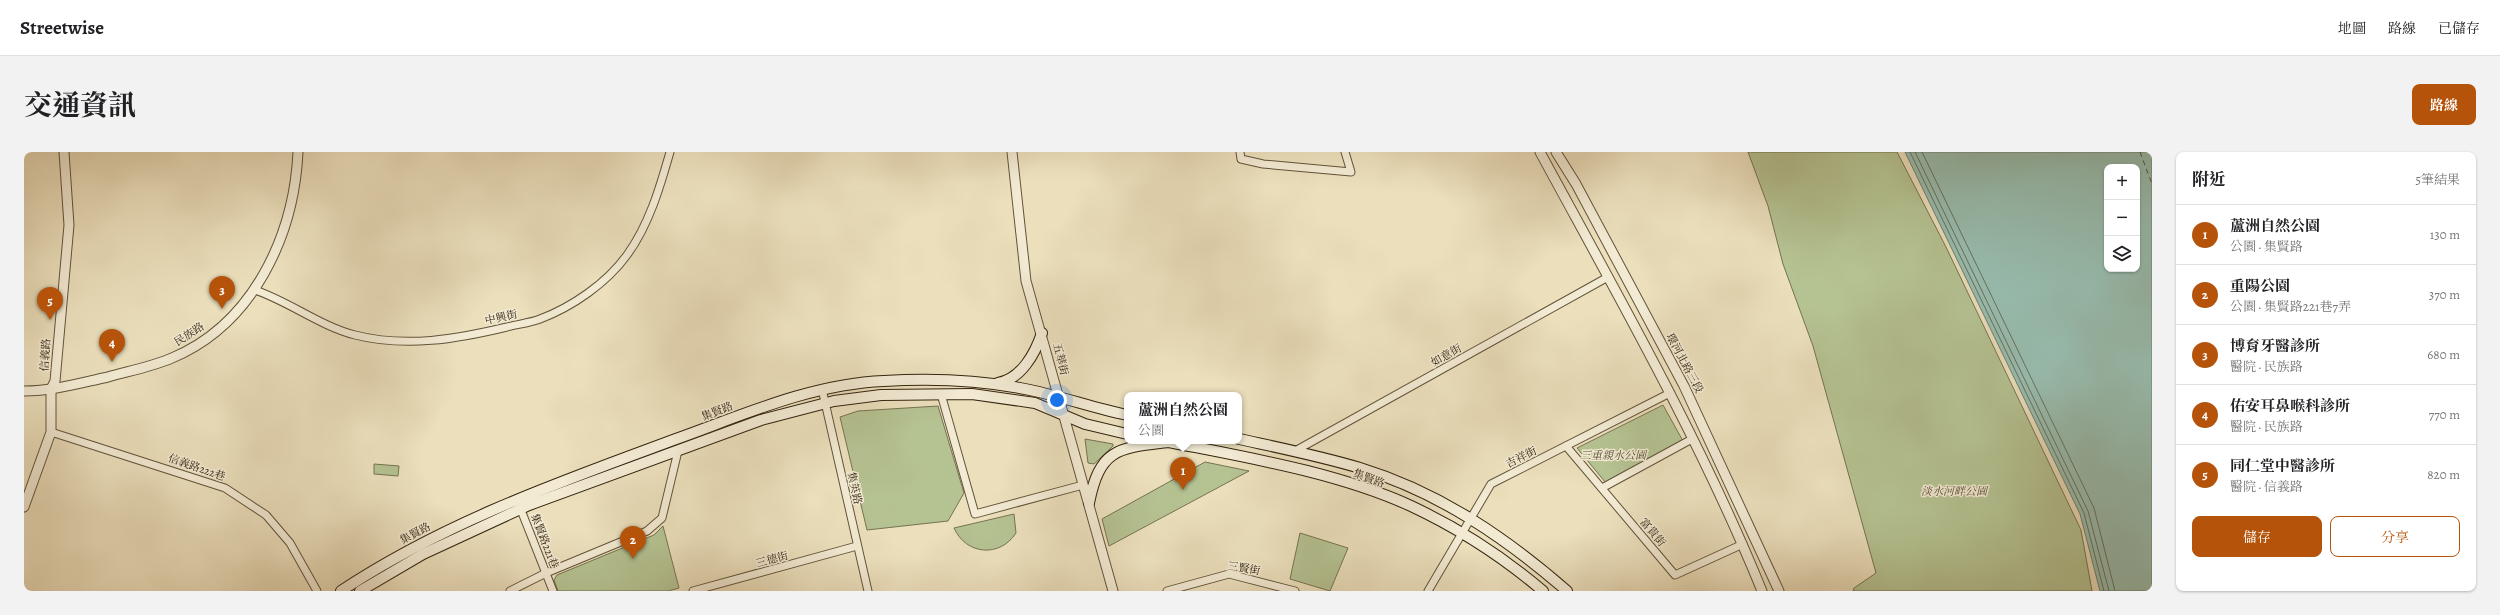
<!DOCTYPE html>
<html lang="zh-TW">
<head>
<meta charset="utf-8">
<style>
	body { margin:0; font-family:Alegreya,"Noto Serif TC",serif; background:#f2f2f2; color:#202124 }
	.controls { position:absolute; right:12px; top:12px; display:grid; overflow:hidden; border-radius:8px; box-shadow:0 1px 3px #0004 }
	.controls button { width:36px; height:36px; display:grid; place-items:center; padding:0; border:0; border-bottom:1px solid #e0e0e0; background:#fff; color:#202124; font:20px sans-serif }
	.you { position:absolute; left:1033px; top:248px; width:14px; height:14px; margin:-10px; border:3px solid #fff; border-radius:50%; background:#1a73e8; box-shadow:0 0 0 6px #1a73e833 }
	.badge { display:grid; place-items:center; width:26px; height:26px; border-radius:50%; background:#b45309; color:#fff; font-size:13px; font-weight:700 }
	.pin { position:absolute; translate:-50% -33px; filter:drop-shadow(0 1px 2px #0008) }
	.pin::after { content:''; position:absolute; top:21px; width:14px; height:12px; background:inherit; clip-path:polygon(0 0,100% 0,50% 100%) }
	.popup { position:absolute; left:1100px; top:240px; width:118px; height:52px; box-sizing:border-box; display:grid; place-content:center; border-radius:8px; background:#fff; filter:drop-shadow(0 1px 3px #0005); font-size:13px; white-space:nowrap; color:#757577 }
	.popup b { font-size:15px; color:#202124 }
	.popup::after { content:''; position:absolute; left:50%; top:100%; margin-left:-8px; border:8px solid transparent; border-top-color:#fff }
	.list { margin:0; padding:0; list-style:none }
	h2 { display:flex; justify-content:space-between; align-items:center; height:52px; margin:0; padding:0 16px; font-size:17px }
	h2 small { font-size:13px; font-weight:400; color:#757577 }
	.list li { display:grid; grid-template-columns:26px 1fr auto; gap:12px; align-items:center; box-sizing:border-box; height:60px; padding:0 16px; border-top:1px solid #e0e0e0 }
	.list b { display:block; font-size:15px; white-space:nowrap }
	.list p { margin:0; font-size:13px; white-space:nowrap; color:#757577 }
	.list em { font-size:13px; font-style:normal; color:#757577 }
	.actions { display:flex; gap:8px; padding:12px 16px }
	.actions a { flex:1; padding:9px 0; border:1px solid #b45309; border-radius:8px; text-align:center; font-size:14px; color:#b45309 }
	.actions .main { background:#b45309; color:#fff }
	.icon { flex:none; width:22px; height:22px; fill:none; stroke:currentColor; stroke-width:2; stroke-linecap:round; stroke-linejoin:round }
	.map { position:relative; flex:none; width:2128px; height:439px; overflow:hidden; border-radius:8px }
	header { display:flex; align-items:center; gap:24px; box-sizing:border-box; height:56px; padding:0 20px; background:#fff; border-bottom:1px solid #e0e0e0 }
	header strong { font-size:19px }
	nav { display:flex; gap:22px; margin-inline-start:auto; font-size:14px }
	.intro { display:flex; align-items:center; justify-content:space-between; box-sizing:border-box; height:96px; padding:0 24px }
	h1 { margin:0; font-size:28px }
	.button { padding:10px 18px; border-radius:8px; background:#b45309; color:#fff; font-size:14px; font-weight:700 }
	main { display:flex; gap:24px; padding:0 24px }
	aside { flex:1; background:#fff; border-radius:8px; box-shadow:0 1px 3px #0004 }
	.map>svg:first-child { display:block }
	.green { fill:#b5c292; stroke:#757350 }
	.water { fill:#98bdaf; stroke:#70806f; fill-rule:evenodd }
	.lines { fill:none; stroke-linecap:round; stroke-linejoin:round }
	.shore { stroke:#66705f; stroke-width:1 }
	.ferry { stroke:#53523f; stroke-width:1; stroke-dasharray:5 4; stroke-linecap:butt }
	.minor-casing { stroke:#62533a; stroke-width:9 }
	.tertiary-casing { stroke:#62533a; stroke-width:11 }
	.secondary-casing { stroke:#35240f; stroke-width:12 }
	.minor { stroke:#f2ead3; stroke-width:7 }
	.tertiary { stroke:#f2ead3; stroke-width:9 }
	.secondary { stroke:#f2ead3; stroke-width:10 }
	.labels { text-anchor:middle; stroke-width:3; stroke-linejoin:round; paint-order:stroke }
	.street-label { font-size:11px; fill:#35240f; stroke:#f2ead3 }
	.park-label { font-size:11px; font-style:italic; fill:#554c30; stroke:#f2ead3 }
</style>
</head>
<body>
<header>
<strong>Streetwise</strong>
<nav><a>地圖</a><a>路線</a><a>已儲存</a></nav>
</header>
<div class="intro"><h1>交通資訊</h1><a class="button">路線</a></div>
<main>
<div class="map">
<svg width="2128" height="439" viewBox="0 0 2128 439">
	<rect width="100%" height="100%" fill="#ebdfbc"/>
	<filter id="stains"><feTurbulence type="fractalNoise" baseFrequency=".005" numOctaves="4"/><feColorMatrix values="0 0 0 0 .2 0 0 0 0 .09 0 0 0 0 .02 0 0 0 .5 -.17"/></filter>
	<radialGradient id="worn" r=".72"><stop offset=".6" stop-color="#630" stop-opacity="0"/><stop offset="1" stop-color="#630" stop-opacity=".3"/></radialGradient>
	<g class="green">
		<polygon points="1724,0 1873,0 1922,95 2057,378 2068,439 1829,439 1830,436 1852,421 1789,194 1759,112 1744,54"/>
		<polygon points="1639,253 1659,289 1582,331 1553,296"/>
		<polygon points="914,254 940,341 924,369 843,378 816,265 834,259"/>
		<polygon points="1061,287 1089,292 1089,294 1070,312 1064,311"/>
		<polygon points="1181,310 1225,319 1085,394 1078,367"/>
		<polygon points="350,312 375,314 374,324 350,322"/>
		<path d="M990,362l2,19c-16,25 -50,22 -62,-5z"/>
		<polygon points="639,374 655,436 644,439 534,439 530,428 533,423 630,383"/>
		<polygon points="1276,381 1324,396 1306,439 1266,427"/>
	</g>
	<path class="water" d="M1881,0h247v439h-52l-20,-77zM2083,15h30v102h-30z"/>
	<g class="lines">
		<g class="shore">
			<polyline points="1886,0 2060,361 2080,439"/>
			<polyline points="1891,0 2064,359 2085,439"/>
			<polyline points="1898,0 2070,356 2091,439"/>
		</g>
		<polyline class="ferry" points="2116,0 2128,32"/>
		<g class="minor-casing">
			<g id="minor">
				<polyline points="1216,0 1217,7 1239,12 1327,20 1321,0"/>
				<path d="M231,138c35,12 65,36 100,45 51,13 102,4 152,-8 11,-3 23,-4 33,-8 32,-12 67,-36 87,-64 22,-30 33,-68 43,-103"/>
				<polyline points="798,237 844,439"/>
				<polyline points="917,242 951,362 1059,333"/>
				<polyline points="27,280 201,336 242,363 266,391 293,439"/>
				<polyline points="1542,294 1651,423 1719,392"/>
				<polyline points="1271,299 1584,125"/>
				<polyline points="1578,336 1668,287"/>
				<polyline points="495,353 529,439"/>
				<polyline points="486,439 522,421 623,379 638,366 654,299"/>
				<polyline points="669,439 833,394"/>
				<polyline points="1143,439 1205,422 1271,439"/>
				<polyline points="1404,439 1467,332 1646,241"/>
			</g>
		</g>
		<g class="tertiary-casing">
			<g id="tertiary">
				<polyline points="988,0 1002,129 1089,439"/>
				<path d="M1516,0c78,144 160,287 222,439"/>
				<polyline points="1532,0 1552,32 1660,234 1755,439"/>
				<path d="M0,239c29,0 56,-8 84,-14 21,-6 43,-10 64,-19 81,-34 122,-122 126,-206"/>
				<polyline points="0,355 27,280 27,237 31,229 45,73 40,0"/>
			</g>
		</g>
		<g class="secondary-casing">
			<g id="secondary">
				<path d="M974,231c23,-4 37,-29 44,-50"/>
				<path d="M1215,287c41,9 81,17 121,29 79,24 146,70 207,123"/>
				<path d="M1140,289c80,16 173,31 247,65 47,22 92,51 132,85"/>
				<path d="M1065,351c11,-55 29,-55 80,-61"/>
				<path d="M317,439c104,-69 219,-109 335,-152 67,-24 135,-55 208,-58 49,-3 98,-1 146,9 33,7 64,18 97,25"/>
				<polyline points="336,439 399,402 505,353 737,268 810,249 857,243 948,242 1011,251 1061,272 1103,282"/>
			</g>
		</g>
		<use href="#minor" class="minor"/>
		<use href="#tertiary" class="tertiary"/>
		<use href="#secondary" class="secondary"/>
	</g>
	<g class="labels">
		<g class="street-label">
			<text transform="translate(477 165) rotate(-13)" y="4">中興街</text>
			<text transform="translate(165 182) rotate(-33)" y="4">民族路</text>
			<text transform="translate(21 203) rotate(-86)" y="4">信義路</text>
			<text transform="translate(1422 203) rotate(-29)" y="4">如意街</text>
			<text transform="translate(1037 207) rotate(76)" y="4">五華街</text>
			<text transform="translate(1661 211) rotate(62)" y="4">環河北路三段</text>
			<text transform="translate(693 259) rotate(-21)" y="4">集賢路</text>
			<text transform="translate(1497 305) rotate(-27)" y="4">吉祥街</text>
			<text transform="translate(173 315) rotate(19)" y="4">信義路222巷</text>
			<text transform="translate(1345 326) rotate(20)" y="4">集賢路</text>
			<text transform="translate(831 336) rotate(77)" y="4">集英路</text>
			<text transform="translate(1629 380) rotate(50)" y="4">富貴街</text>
			<text transform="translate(391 381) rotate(-28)" y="4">集賢路</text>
			<text transform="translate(521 389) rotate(69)" y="4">集賢路221巷</text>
			<text transform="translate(748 407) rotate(-15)" y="4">三德街</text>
			<text transform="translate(1220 416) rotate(9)" y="4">三賢街</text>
		</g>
		<g class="park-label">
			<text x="1589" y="307">三重親水公園</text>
			<text x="1930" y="343">淡水河畔公園</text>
		</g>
	</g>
	<rect width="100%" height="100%" filter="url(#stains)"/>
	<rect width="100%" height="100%" fill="url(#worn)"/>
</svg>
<div class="controls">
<button>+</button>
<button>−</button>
<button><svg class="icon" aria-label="layers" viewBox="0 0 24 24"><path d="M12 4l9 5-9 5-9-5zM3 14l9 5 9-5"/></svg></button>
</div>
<div class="you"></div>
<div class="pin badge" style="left:1159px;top:338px">1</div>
<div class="popup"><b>蘆洲自然公園</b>公園</div>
<div class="pin badge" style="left:609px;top:407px">2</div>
<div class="pin badge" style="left:198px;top:157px">3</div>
<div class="pin badge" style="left:88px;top:210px">4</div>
<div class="pin badge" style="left:26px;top:168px">5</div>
</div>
<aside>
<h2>附近<small>5筆結果</small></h2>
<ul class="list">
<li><span class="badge">1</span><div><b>蘆洲自然公園</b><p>公園 · 集賢路</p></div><em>130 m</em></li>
<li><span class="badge">2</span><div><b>重陽公園</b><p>公園 · 集賢路221巷7弄</p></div><em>370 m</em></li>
<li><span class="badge">3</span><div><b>博育牙醫診所</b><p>醫院 · 民族路</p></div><em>680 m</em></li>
<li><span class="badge">4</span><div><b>佑安耳鼻喉科診所</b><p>醫院 · 民族路</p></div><em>770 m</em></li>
<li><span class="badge">5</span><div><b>同仁堂中醫診所</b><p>醫院 · 信義路</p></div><em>820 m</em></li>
</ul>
<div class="actions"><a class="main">儲存</a><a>分享</a></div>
</aside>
</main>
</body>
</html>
